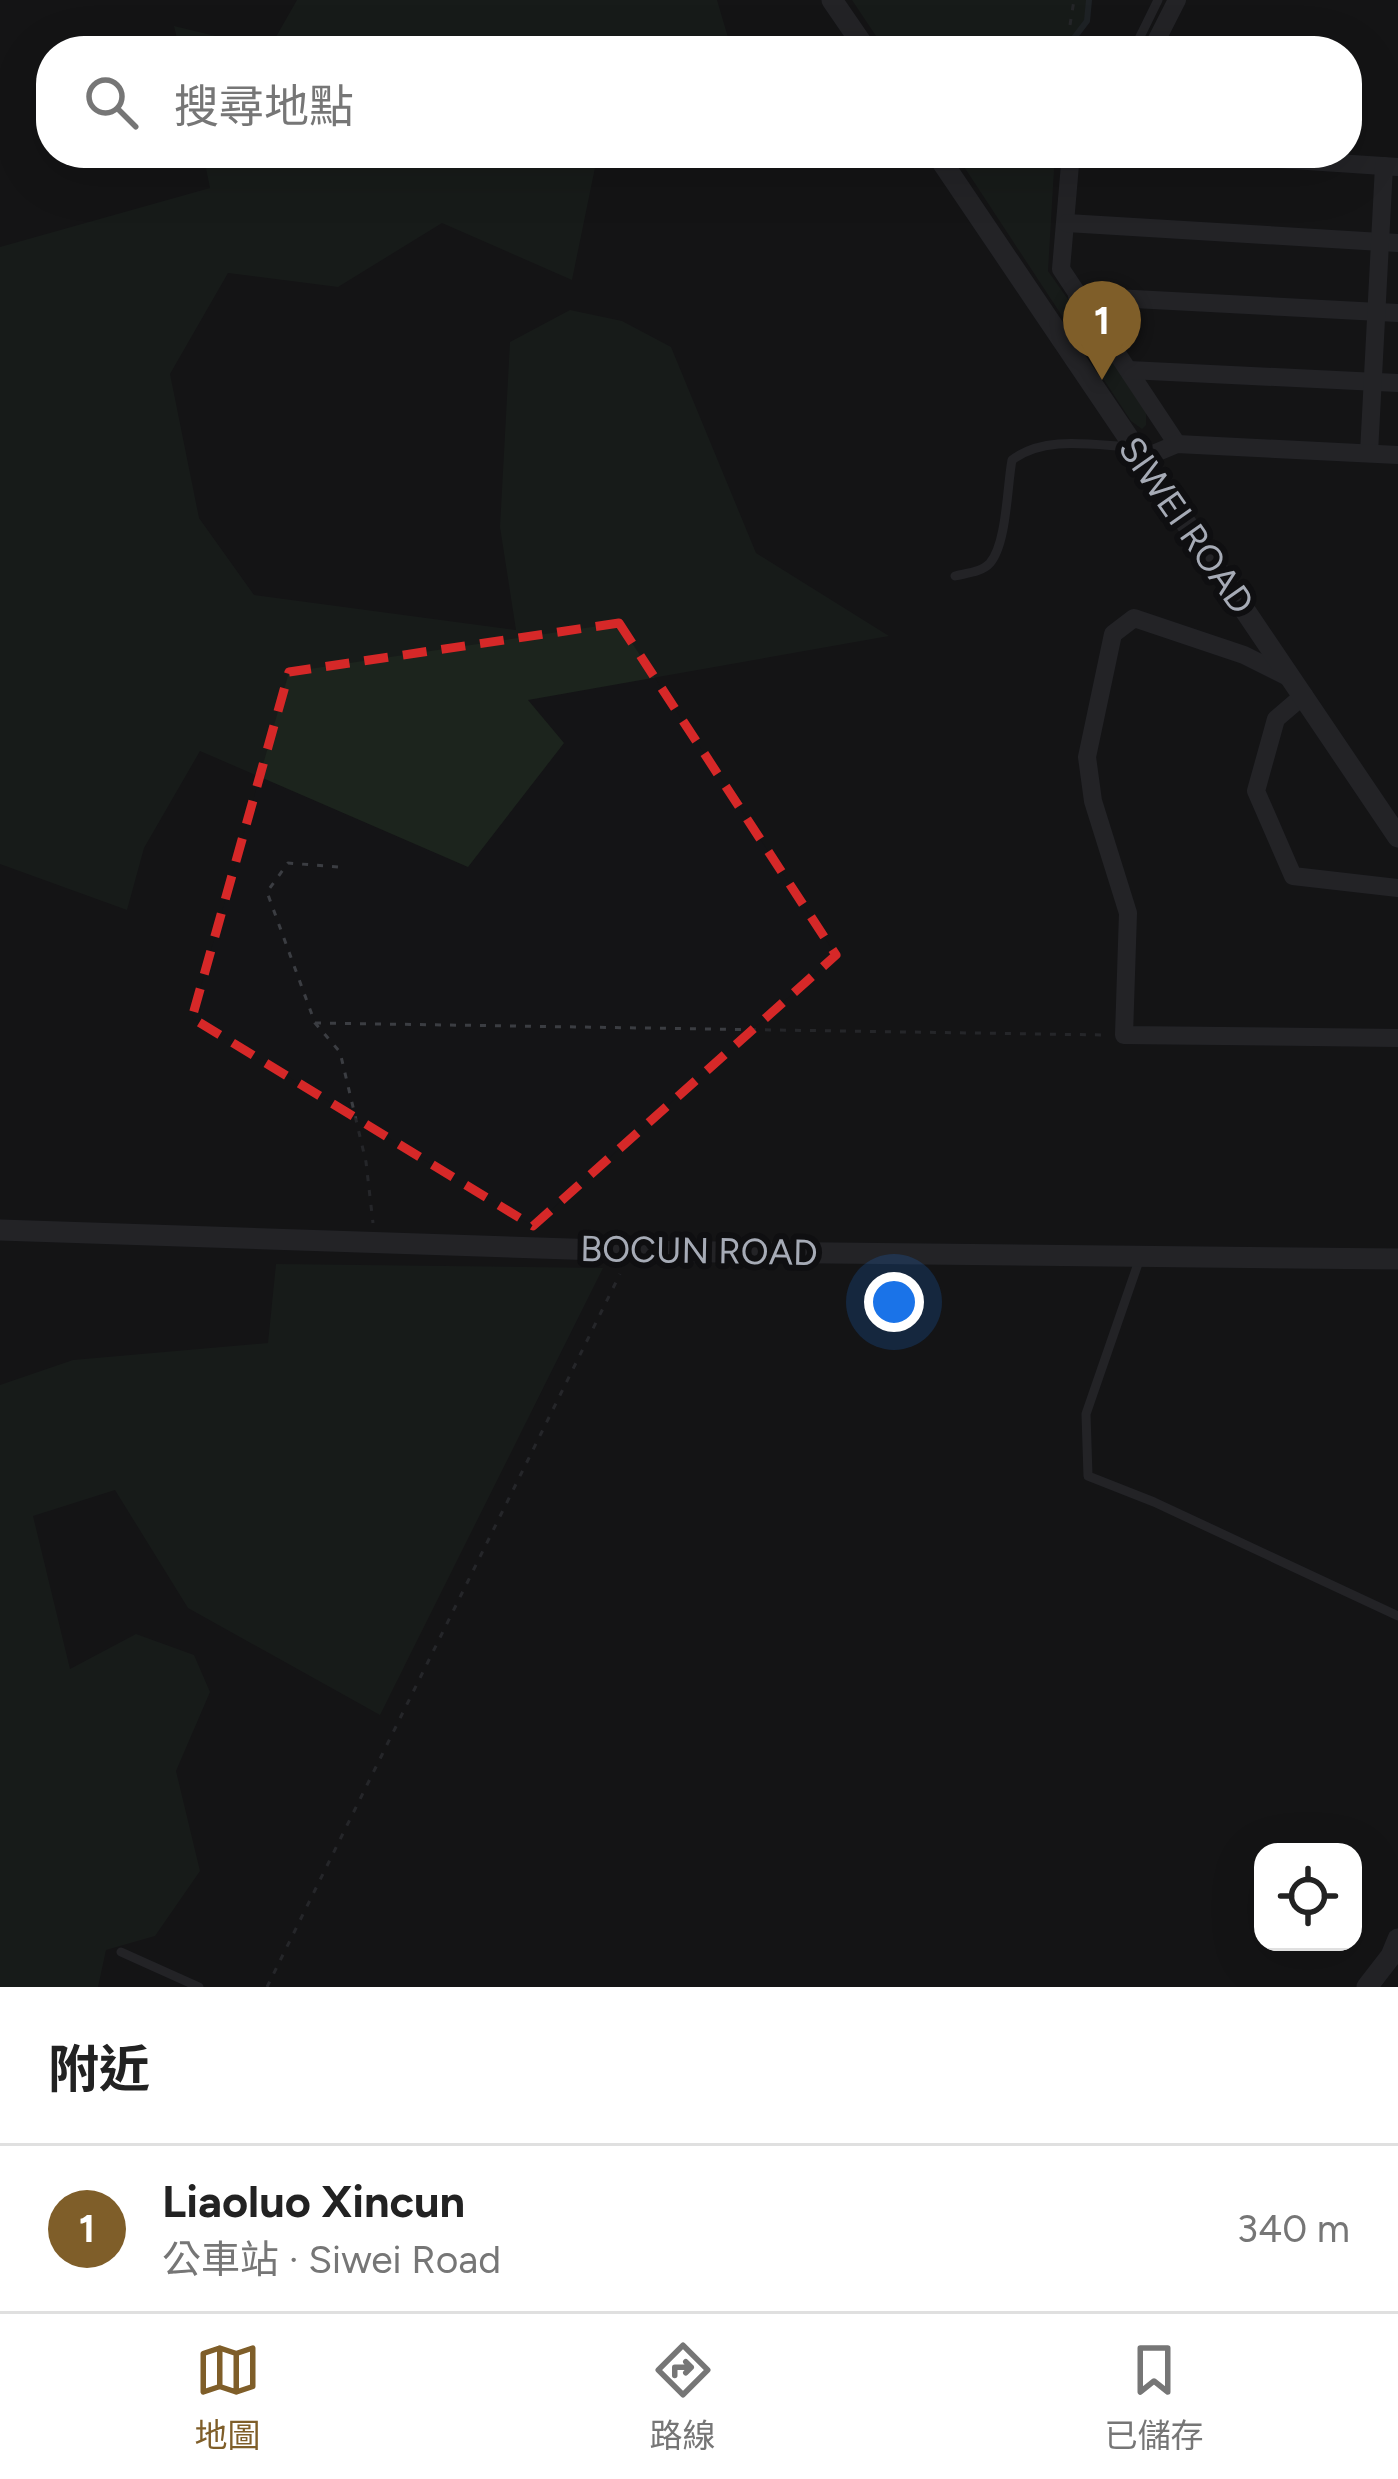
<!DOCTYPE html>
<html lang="zh-TW">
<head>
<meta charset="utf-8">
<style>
	body { margin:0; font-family:Figtree,"Noto Sans TC",sans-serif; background:#f2f2f2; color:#222 }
	.controls { position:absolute; right:36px; bottom:36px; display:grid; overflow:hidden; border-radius:24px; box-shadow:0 12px 48px #0002 }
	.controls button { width:108px; height:108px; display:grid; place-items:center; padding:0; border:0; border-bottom:3px solid #e0e0e0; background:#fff; color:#222; font:60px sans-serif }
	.you { position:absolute; left:894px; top:1302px; width:42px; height:42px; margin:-30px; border:9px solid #fff; border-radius:50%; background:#1a73e8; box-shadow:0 0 0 18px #1a73e833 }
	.badge { display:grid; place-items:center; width:78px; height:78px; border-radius:50%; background:#7f5e29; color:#fff; font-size:39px; font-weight:700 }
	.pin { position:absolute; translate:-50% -99px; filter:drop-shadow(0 3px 6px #0008) }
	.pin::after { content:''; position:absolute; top:63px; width:42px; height:36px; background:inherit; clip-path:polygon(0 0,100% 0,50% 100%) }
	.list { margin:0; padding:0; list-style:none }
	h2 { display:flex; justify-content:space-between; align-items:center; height:156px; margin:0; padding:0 48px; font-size:51px }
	h2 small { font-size:39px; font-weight:400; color:#767676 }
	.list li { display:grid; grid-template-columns:78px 1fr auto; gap:36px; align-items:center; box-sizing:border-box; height:168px; padding:0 48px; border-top:3px solid #e0e0e0 }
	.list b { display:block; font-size:45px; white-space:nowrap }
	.list p { margin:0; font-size:39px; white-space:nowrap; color:#767676 }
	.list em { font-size:39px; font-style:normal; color:#767676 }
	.icon { flex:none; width:66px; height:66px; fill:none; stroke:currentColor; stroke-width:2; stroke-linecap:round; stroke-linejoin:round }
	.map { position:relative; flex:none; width:1398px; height:1987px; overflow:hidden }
	.search { position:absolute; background:#fff; box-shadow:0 12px 48px #0002; left:36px; right:36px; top:36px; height:132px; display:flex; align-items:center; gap:30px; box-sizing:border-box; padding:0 42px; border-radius:48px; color:#767676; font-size:45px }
	.sheet { height:324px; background:#fff }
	nav { display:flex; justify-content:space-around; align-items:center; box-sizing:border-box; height:168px; border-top:3px solid #e0e0e0; background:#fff; font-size:33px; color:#767676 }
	nav a { display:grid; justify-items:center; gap:6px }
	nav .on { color:#7f5e29 }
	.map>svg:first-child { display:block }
	.green { fill:#1c241d }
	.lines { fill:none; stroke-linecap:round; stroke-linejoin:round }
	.stream { stroke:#2a3339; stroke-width:6 }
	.path { stroke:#3b3d42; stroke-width:3; stroke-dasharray:6 9; stroke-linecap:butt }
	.service { stroke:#35363b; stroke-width:9 }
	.minor { stroke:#35363b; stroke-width:18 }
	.tertiary { stroke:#35363b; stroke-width:21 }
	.marked { fill:none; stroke:#d62828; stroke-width:9; stroke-dasharray:24 15; stroke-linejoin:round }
	.labels { text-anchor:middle; stroke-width:12; stroke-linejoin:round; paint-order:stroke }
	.street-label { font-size:36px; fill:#a6abb6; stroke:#0f0f11 }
</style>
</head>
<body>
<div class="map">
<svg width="1398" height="1987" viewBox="0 0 1398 1987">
	<rect width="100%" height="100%" fill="#141416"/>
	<g class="green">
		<polygon points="297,0 717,0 732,51 180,51 174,26 269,49"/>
		<polygon points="852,0 1089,0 1087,21 1064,51 886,51"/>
		<polygon points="203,153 598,153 572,280 442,223 338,287 228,273 170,374 199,518 254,595 516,630 500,527 510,342 570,310 622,321 671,347 756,553 889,636 528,700 564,743 468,867 200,751 144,848 127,910 0,864 0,247 210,188"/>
		<polygon points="955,153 1055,153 1048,271 1146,410 1146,425 1142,429 1131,421"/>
		<polygon points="276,1264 603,1268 380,1715 188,1608 115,1490 33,1516 70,1669 136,1634 194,1655 210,1692 176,1771 200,1871 155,1936 106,1950 98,1987 0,1987 0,1385 73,1360 268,1343"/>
	</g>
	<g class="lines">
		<polyline class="stream" points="1064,51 1087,21 1089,0"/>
		<g class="path">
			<polyline points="1070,25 1074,0"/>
			<polyline points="338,867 288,863 267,892 315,1023 340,1052 366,1162 373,1223"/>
			<polyline points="315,1023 1105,1035"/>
			<polyline points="267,1987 620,1274"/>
		</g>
		<g class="service">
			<polyline points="1133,51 1158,0"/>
			<polyline points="943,163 993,153"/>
			<path d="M955,576c12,-3 27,-4 35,-13 17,-20 17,-77 22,-103 32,-25 81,-15 120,-13"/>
			<polyline points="1141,1255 1086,1414 1088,1476 1154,1502 1398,1616"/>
			<polyline points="121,1952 199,1987"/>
		</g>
		<g class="minor">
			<polyline points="1151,51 1177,0"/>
			<polyline points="1071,153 1061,269 1177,444"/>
			<polyline points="1189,153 1398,167"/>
			<polyline points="1067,223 1398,243"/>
			<polyline points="1077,296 1398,313"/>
			<polyline points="1129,370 1398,383"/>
			<polyline points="1369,453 1384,166"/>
			<polyline points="1141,459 1177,444 1398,455"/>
			<polyline points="1290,678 1244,655 1134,618 1113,634 1087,757 1093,801 1128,913 1124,1035 1398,1038"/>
			<polyline points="1304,695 1276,719 1256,791 1293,876 1398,888"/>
		</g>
		<g class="tertiary">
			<polyline points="832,0 867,51"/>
			<polyline points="936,153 1398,837"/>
			<polyline points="0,1230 631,1251 1398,1259"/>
			<polyline points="1367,1987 1391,1956 1398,1939"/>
		</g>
	</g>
	<path d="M0 0H1398V1987H0ZM619,623l217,332 -303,271 -341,-208 97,-346z" fill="#141416" fill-opacity=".55" fill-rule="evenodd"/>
	<path class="marked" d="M619,623l217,332 -303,271 -341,-208 97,-346z"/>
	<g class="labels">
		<g class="street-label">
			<text transform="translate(1187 525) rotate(55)" y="13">SIWEI ROAD</text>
			<text transform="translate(699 1250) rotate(1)" y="13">BOCUN ROAD</text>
		</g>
	</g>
</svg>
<div class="controls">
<button><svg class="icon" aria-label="locate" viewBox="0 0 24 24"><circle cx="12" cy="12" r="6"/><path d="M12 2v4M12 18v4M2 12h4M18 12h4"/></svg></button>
</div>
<div class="you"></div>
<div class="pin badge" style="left:1102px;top:380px">1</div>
<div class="search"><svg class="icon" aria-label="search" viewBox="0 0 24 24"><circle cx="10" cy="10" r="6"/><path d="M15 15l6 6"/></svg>搜尋地點</div>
</div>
<section class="sheet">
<h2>附近<small></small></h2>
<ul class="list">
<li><span class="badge">1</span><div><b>Liaoluo Xincun</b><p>公車站 · Siwei Road</p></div><em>340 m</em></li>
</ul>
</section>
<nav>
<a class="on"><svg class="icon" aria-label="map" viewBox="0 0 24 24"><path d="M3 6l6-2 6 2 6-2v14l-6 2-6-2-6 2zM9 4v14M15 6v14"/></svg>地圖</a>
<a><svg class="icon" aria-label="directions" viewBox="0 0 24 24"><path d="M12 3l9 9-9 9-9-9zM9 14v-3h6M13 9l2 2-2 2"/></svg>路線</a>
<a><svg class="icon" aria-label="saved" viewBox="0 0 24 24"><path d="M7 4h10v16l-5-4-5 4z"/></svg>已儲存</a>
</nav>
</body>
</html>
